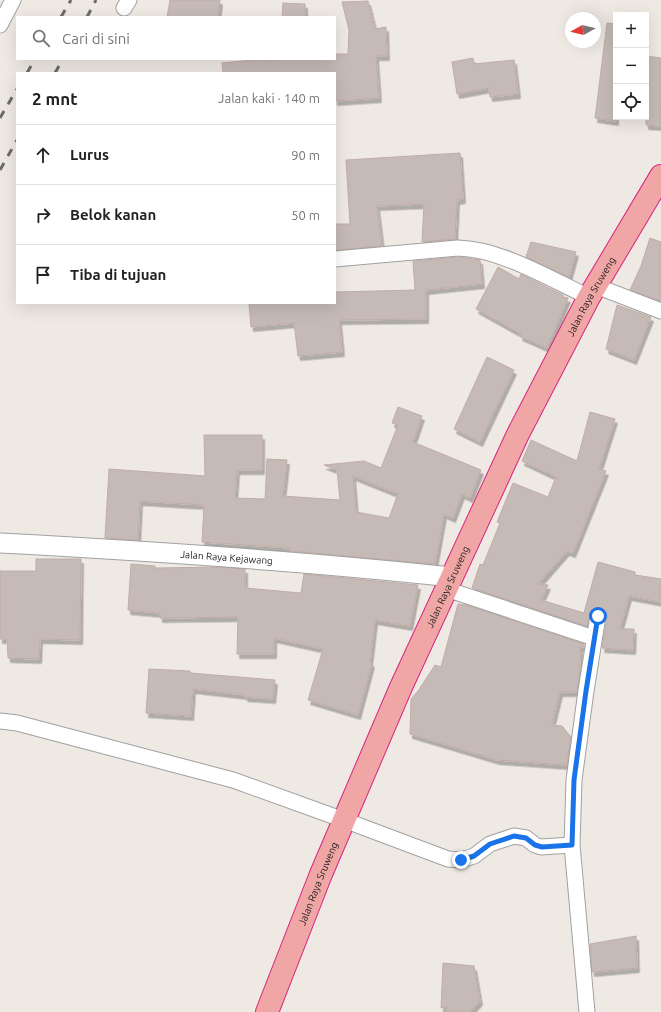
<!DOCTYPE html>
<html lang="id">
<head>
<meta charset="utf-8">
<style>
	body { margin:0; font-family:Ubuntu,sans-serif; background:#f6f6f6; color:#222 }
	.controls { position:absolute; right:12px; top:12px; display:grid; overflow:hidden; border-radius:0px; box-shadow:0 4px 16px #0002 }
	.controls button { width:36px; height:36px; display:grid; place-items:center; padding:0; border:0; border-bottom:1px solid #e0e0e0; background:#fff; color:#222; font:20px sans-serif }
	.compass { position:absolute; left:565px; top:12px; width:36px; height:36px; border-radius:50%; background:#fff; box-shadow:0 4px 16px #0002; rotate:262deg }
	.stop { position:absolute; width:12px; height:12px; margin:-9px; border:3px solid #1a73e8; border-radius:50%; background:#fff }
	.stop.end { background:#1a73e8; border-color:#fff; box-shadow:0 1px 4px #0008 }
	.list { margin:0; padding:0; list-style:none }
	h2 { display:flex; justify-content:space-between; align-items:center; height:52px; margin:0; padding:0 16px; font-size:17px }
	h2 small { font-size:13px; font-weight:400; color:#767676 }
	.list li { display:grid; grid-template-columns:26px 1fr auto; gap:12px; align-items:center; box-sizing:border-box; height:60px; padding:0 16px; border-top:1px solid #e0e0e0 }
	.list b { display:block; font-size:15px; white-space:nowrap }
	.list em { font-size:13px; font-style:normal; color:#767676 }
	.icon { flex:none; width:22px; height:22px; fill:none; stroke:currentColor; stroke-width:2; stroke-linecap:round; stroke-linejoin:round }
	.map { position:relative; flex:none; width:661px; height:1012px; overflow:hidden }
	.search { position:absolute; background:#fff; box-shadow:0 4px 16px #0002; left:16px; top:16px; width:320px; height:44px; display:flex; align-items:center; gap:10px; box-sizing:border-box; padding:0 14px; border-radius:0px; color:#767676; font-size:15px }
	.panel { position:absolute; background:#fff; box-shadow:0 4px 16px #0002; left:16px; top:72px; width:320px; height:232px; border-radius:0px }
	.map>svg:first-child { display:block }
	.building { fill:#c6bab7; stroke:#c0aca6; fill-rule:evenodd; filter:url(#shadow) }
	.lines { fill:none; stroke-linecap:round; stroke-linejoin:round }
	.minor-casing { stroke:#a1a1a1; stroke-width:17 }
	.tertiary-casing { stroke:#a1a1a1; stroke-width:21 }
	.trunk-casing { stroke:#d82585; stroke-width:24 }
	.minor { stroke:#fff; stroke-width:15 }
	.tertiary { stroke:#fff; stroke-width:19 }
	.trunk { stroke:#f0a6a5; stroke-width:22 }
	.rail { stroke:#6b6b6b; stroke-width:3; stroke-dasharray:8 8; stroke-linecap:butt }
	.route { stroke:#1a73e8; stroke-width:5 }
	.labels { text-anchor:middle; stroke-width:4; stroke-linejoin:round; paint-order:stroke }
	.street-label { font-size:10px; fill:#1d1d1d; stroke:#fff }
</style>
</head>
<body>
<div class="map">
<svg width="661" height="1012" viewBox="0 0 661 1012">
	<defs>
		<filter id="shadow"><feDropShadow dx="2.5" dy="4.5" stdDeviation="0" flood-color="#0004"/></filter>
	</defs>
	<rect width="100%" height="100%" fill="#efe9e3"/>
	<g class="building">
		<polygon points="170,0 220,0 218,17 167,17"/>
		<polygon points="368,1 375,29 386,27 387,56 376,56 379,98 335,101 335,73 223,73 222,63 264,59 264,61 280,59 335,59 335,54 348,54 349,30 342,2"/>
		<polygon points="283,3 305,4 305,17 282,17"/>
		<polygon points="607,23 616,24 616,121 595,118"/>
		<polygon points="646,56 661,58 661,126 646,125"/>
		<polygon points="473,58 474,64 514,60 518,94 490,97 489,88 457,94 452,62"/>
		<polygon points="460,153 463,199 457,200 455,239 422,242 424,204 377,206 382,246 335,250 335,224 350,224 346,160"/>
		<polygon points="650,238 661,242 661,301 630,290 641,266"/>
		<polygon points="531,242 576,252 569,277 526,257"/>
		<polygon points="460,257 480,260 482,284 426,290 426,319 339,320 342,352 298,356 294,323 251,327 249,303 335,303 335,292 415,290 413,261"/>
		<polygon points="498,267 519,279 521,274 563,295 563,297 568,298 547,348 520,336 521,334 476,309"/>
		<polygon points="617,305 651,317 634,360 606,349"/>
		<polygon points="487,357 514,370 480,442 454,429"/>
		<path d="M398,407l24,9 -9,26 68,28 -11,28 -8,-4 -9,24 -9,-4 -9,50 -145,-13v-3l-88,-6 2,-37 -64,-4 -2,39 -33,-2 4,-69 96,7 -1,-41h58v35h-25l-2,28 30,1 2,-40 20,1 -4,36 57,4 -3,-30 -13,-5 40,-4 17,7 17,-43 -6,-2zM353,476l45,18 -9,24 -33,-6z"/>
		<polygon points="590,412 615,419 599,469 606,471 573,553 567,551 538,584 548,585 541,600 584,613 598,562 635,572 635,575 661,579 661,602 629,596 620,629 634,629 633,650 602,648 607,617 606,612 600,607 595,608 591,611 587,626 472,588 480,564 483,565 500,523 497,522 513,483 548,497 556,477 522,461 531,440 577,461"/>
		<polygon points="36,559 81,559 80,640 40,639 39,659 8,658 7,639 0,639 0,571 36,571"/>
		<polygon points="131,564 155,566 155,568 217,567 245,569 245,588 301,593 304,574 418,585 410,626 375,620 370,662 372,663 358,715 308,700 323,649 274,638 274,654 237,654 238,617 160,618 160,613 128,610"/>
		<polygon points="458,604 466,605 584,644 584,647 580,647 580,671 577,692 560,692 552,725 562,726 571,737 567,765 497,760 410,734 411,699 418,691 435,665 441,667"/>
		<polygon points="149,669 190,671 190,673 275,680 273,699 245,697 245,695 193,689 191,716 146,713"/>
		<polygon points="636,936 637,968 592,972 590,944"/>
		<polygon points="443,963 474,966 480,1001 470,1012 447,1012 447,1007 441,1008"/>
	</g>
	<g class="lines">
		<g class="minor-casing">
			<g id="minor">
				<polyline points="124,8 129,0"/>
				<polyline points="0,25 13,0"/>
				<path d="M335,259l123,-11c43,1 92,31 131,49"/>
				<polyline points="596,286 661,311"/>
				<polyline points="446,589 594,638"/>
				<polyline points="0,721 17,723 233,780 344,820 448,859 461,860 474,856 490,844 514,836 526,838 535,845 541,847 572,845"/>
				<polyline points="587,1012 572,845 574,780 586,691 598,616"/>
			</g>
		</g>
		<g class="tertiary-casing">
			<g id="tertiary">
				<path id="s1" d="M0,543c151,8 302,18 452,34"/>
			</g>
		</g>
		<g class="trunk-casing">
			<g id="trunk">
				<path id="s2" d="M267,1012l54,-138 80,-187 117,-253 71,-137 72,-121"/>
			</g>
		</g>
		<use href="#minor" class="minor"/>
		<use href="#tertiary" class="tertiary"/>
		<use href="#trunk" class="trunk"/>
		<g class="rail">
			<polyline points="61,17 71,0"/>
			<polyline points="87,17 96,0"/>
			<polyline points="27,73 35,59"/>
			<polyline points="55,73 63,59"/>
			<polyline points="0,118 17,89"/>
			<polyline points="0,170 17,140"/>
		</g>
	</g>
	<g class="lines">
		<polyline class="route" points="461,860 474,856 490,844 514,836 526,838 535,845 542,847 572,845 574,780 586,691 598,616"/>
	</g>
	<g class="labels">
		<g class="street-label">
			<text dy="4" stroke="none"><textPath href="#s2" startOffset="786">Jalan Raya Sruweng</textPath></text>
			<text dy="4" stroke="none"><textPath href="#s1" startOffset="227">Jalan Raya Kejawang</textPath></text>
			<text dy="4" stroke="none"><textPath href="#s2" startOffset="462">Jalan Raya Sruweng</textPath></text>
			<text dy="4" stroke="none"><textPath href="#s2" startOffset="138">Jalan Raya Sruweng</textPath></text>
		</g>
	</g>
</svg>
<div class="controls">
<button>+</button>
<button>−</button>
<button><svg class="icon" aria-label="locate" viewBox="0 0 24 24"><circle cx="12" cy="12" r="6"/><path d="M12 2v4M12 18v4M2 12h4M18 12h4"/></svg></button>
</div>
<svg class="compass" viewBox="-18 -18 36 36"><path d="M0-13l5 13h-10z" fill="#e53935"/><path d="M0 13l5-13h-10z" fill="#767676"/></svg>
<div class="stop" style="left:598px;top:616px"></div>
<div class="stop end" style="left:461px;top:860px"></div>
<div class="search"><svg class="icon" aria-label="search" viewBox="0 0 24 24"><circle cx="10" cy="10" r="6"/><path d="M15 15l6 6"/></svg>Cari di sini</div>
<section class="panel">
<h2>2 mnt<small>Jalan kaki · 140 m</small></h2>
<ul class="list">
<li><svg class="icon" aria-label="ahead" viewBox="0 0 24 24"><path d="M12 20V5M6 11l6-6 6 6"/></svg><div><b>Lurus</b></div><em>90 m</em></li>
<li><svg class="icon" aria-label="right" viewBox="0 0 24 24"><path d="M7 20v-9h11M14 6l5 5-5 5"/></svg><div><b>Belok kanan</b></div><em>50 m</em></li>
<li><svg class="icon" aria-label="arrive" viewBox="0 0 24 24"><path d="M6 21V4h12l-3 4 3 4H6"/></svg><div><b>Tiba di tujuan</b></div></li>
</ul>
</section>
</div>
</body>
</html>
